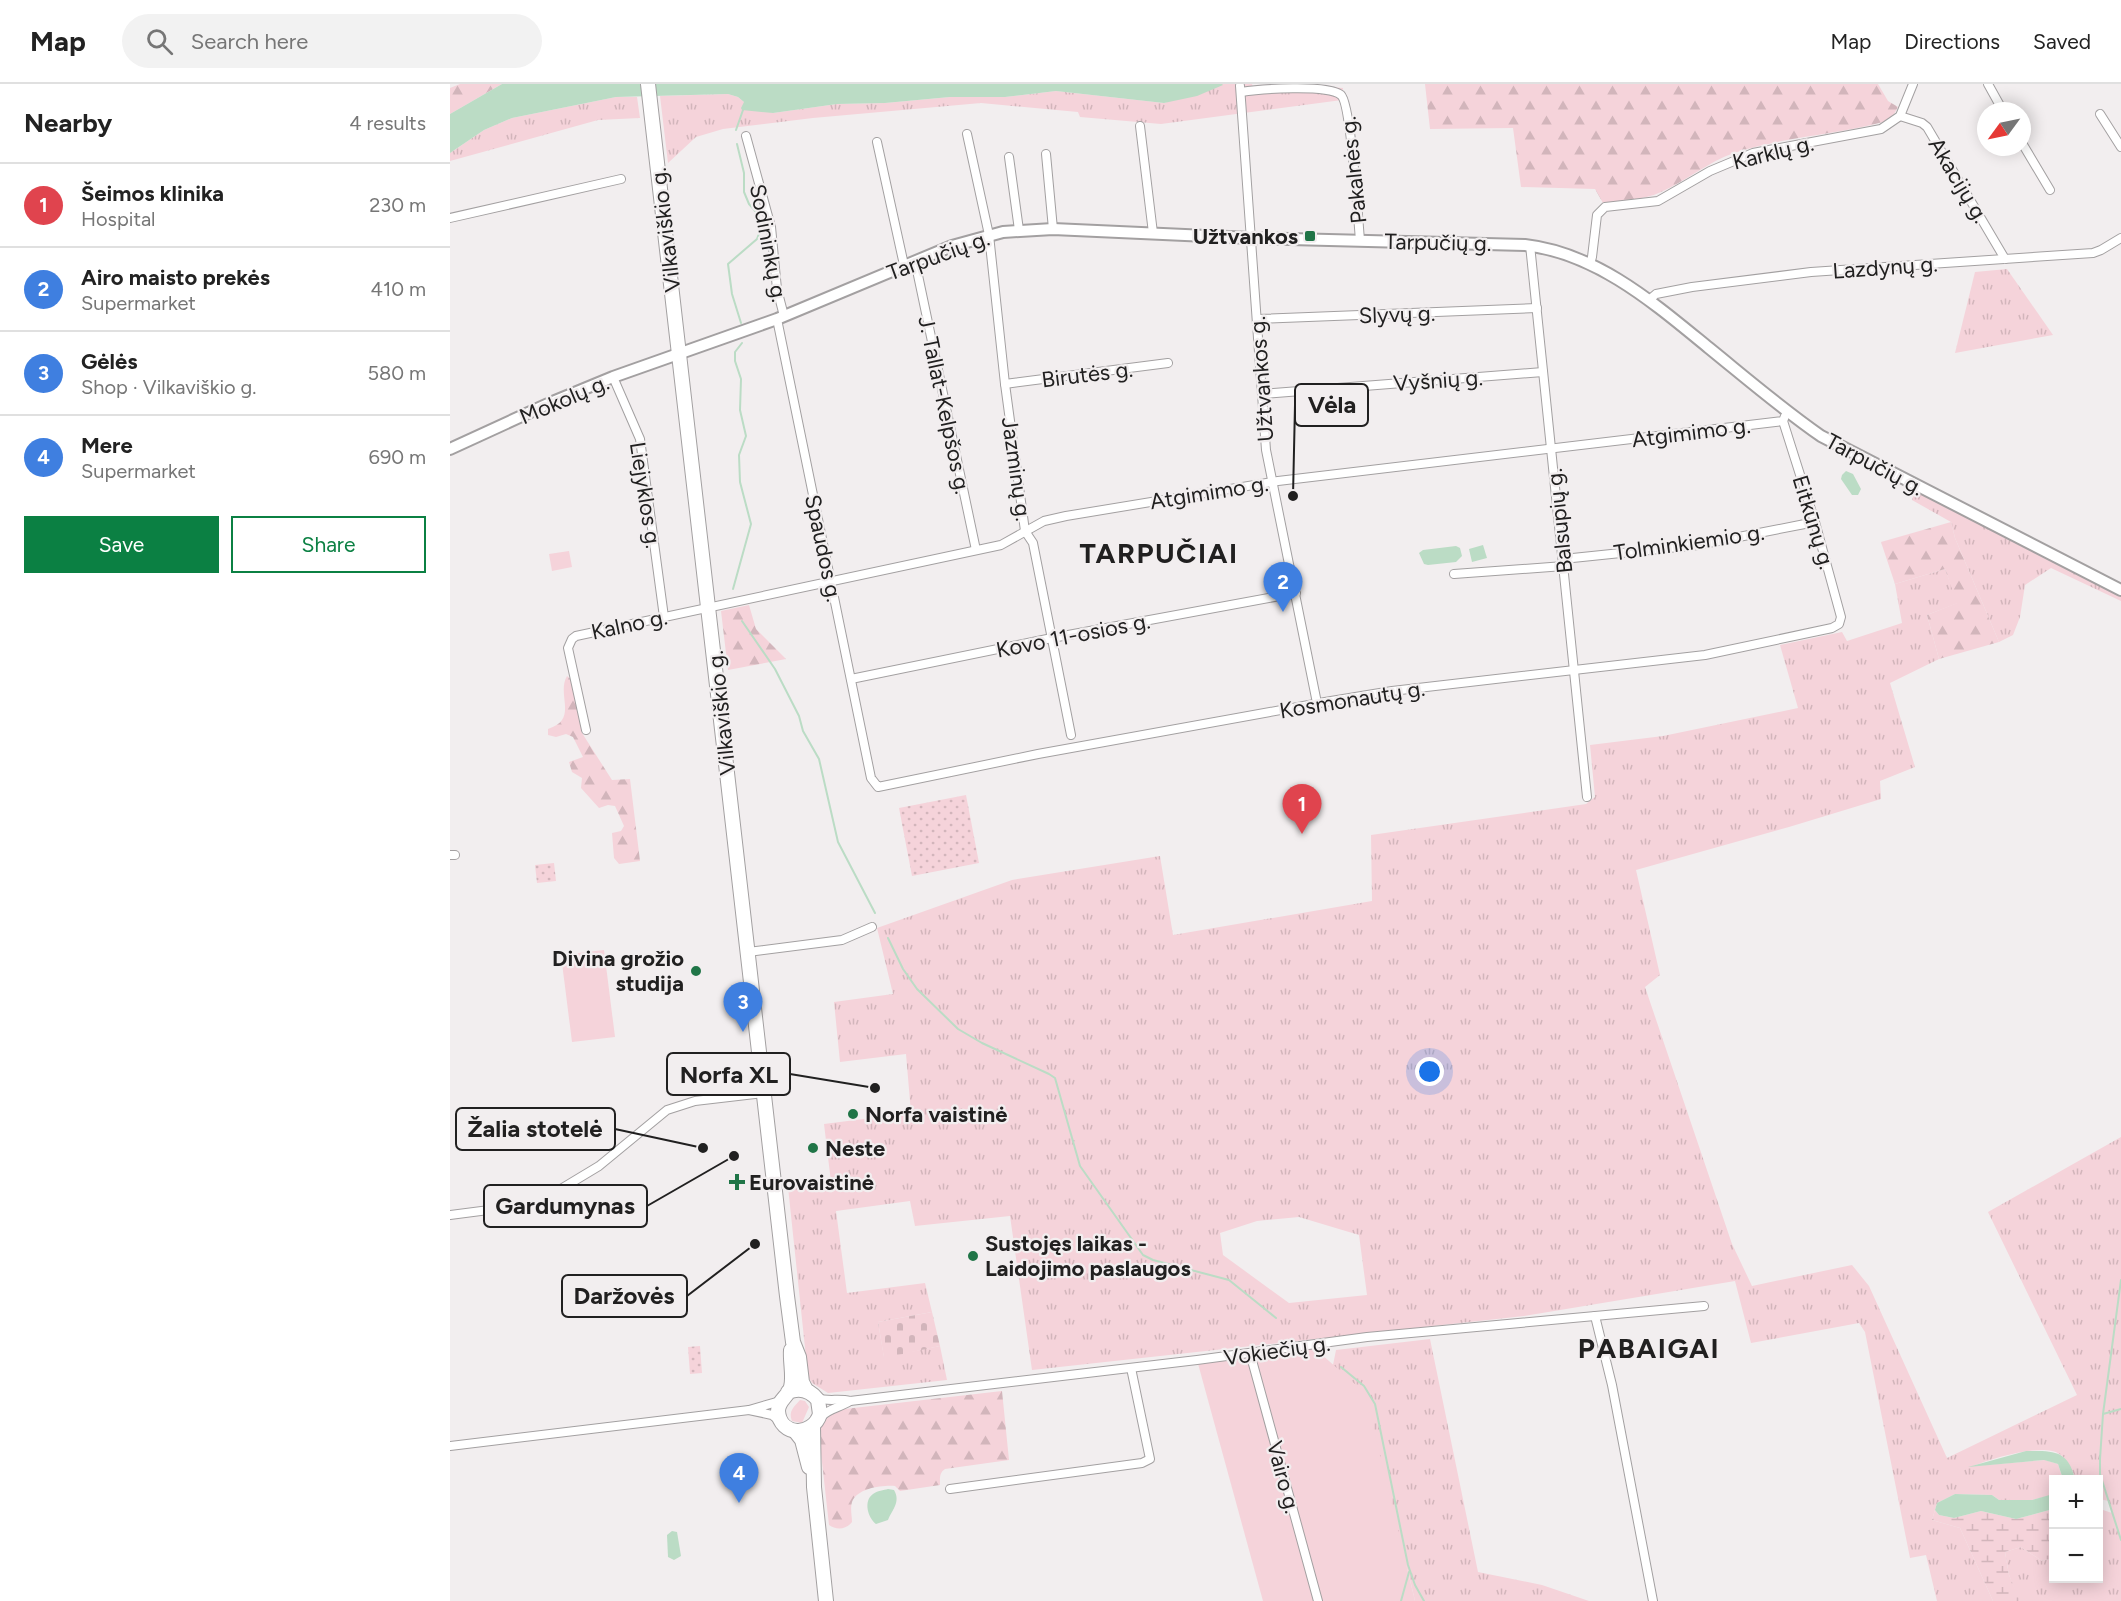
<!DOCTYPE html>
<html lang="en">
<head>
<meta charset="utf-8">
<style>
	body { margin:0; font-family:Figtree,sans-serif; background:#f2f2f2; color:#222 }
	.controls { position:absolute; right:18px; bottom:18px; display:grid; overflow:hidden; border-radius:0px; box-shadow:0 3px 15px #0003 }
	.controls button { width:54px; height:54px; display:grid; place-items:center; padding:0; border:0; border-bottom:2px solid #e0e0e0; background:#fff; color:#222; font:30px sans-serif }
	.compass { position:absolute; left:1527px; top:18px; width:54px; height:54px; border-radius:50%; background:#fff; box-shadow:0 3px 15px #0003; rotate:237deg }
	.you { position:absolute; left:980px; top:988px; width:21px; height:21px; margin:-15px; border:4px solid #fff; border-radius:50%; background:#1a73e8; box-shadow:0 0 0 9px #1a73e833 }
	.badge { display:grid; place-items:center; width:39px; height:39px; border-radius:50%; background:#0b8043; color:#fff; font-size:20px; font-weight:700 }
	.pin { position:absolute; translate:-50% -50px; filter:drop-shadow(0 2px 3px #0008) }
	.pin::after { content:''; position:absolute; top:32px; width:21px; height:18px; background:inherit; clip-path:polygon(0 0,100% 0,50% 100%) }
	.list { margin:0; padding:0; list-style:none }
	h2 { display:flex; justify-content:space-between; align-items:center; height:78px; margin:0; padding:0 24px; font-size:26px }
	h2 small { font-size:20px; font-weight:400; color:#767676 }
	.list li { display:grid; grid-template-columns:39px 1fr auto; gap:18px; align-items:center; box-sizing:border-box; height:84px; padding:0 24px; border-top:2px solid #e0e0e0 }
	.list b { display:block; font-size:22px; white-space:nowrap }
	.list p { margin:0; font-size:20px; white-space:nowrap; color:#767676 }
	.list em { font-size:20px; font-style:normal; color:#767676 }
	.actions { display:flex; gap:12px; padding:18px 24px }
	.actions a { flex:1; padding:14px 0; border:2px solid #0b8043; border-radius:0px; text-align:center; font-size:21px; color:#0b8043 }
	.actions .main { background:#0b8043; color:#fff }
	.icon { flex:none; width:33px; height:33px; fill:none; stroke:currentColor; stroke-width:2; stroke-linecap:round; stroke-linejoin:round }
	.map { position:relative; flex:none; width:1671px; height:1517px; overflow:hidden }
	header { display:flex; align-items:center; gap:36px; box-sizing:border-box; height:84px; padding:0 30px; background:#fff; border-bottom:2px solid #e0e0e0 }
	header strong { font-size:28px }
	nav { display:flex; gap:33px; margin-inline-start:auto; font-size:21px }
	.search { width:420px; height:54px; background:#f2f2f2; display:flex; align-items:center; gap:15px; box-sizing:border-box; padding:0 21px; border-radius:33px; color:#767676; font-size:22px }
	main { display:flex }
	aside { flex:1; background:#fff }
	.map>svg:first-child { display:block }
	.grass { fill:url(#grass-tufts); fill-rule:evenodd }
	.forest { fill:url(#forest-firs) }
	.wetland { fill:url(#wetland-marsh) }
	.cemetery { fill:url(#cemetery-stones) }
	.park { fill:url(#park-dots) }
	.garden { fill:#f5d3da }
	.water { fill:#bbdcc5 }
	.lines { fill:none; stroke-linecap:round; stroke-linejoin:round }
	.stream { stroke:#bbdcc5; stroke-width:2 }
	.street-casing { stroke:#a3a0a1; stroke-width:10 }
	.secondary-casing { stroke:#a3a0a1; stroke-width:14 }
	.highway-casing { stroke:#a3a0a1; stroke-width:16 }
	.street { stroke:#fff; stroke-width:8 }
	.secondary { stroke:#fff; stroke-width:10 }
	.highway { stroke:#fff; stroke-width:14 }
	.poi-dot { fill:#207547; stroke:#f2eeef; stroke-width:2 }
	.labels { text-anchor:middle; stroke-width:4.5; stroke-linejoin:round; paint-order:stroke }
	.street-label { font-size:22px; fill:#212020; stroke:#f2eeef }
	.poi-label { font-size:22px; font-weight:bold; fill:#212020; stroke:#f2eeef; text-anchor:start }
	.district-label { font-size:28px; font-weight:bold; letter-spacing:1.5px; fill:#212020; stroke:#f2eeef }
	.leader { fill:none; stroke:#212020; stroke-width:2 }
	.callout-dot { fill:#212020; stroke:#f2eeef; stroke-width:2 }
	.callout { fill:#f2eeef; stroke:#212020; stroke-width:2 }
	.callout-label { font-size:24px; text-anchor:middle; font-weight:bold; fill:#212020 }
</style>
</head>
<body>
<header>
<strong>Map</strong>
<div class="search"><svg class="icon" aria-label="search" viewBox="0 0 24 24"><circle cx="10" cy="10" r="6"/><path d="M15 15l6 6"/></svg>Search here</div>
<nav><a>Map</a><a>Directions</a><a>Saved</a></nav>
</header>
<main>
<aside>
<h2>Nearby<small>4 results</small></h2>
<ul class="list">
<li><span class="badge" style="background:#e0444e">1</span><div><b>Šeimos klinika</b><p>Hospital</p></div><em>230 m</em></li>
<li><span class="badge" style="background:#3f7fe0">2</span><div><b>Airo maisto prekės</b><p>Supermarket</p></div><em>410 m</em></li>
<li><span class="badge" style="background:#3f7fe0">3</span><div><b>Gėlės</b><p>Shop · Vilkaviškio g.</p></div><em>580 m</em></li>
<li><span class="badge" style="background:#3f7fe0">4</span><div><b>Mere</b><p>Supermarket</p></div><em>690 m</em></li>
</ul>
<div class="actions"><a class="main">Save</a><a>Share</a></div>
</aside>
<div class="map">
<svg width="1671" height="1517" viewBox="0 0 1671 1517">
	<defs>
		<pattern id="grass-tufts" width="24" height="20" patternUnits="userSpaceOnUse" patternTransform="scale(1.5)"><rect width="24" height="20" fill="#f5d3da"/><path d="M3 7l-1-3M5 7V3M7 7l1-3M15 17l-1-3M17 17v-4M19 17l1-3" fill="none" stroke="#d2b5bb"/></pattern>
		<pattern id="forest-firs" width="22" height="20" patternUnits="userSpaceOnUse" patternTransform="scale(1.5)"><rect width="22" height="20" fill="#f5d3da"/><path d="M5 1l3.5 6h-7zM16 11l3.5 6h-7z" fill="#d2b5bb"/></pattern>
		<pattern id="wetland-marsh" width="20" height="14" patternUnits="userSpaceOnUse" patternTransform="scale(1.5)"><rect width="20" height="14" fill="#f5d3da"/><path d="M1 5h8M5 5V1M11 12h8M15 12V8" fill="none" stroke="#d2b5bb"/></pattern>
		<pattern id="cemetery-stones" width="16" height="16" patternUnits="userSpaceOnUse" patternTransform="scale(1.5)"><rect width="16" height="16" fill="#f5d3da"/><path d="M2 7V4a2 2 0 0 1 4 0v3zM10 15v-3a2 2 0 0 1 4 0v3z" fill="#d2b5bb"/></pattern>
		<pattern id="park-dots" width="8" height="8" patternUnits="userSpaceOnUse" patternTransform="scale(1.5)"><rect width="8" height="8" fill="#f5d3da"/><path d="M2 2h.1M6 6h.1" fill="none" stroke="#d2b5bb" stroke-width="1.8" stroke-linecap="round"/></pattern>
	</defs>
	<rect width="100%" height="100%" fill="#f2eeef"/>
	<g class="grass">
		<polygon points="772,0 802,0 803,3 838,0 893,4 892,16 711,40 630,33 628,28 531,19 363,34 273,45 246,53 218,79 210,12 278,10 288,13 294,18 323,29 387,20 435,19 500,13 555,13 606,7 714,19"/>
		<polygon points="166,13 187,13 190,34 148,36 0,77 0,69 34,46 62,34"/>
		<polygon points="1557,185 1603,251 1505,269 1525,188"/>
		<polygon points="1465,407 1488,419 1492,418 1671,509 1671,517 1601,484 1575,501 1570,533 1563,551 1549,558 1505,454 1501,438 1462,416"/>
		<path d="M1495,485l13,34 -31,12 12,44 -49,24 25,84 -35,14 1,18 -92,28 -153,43 24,105 -15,12 87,257 20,42 100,-21 17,21 78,172 130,-63 -89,-183 133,-75v464h-101l-2,-2 -9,-24 -4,-23 16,-5 21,14 11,-3 1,20h44l1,-57 4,-11 9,3 -3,-12 -10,-2 -1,-19 -23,-1c-2,-10 -11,-26 -23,-28 -20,-5 -61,8 -79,15l72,-6 13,4 5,15 -9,1 -1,14 -1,1 -20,5h-33l-7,-5 -37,-1 -18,9 -5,17 28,8 33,73h-56l-11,-46 -16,3 -45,-226 -6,-9 -108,20 -16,-62 -211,35 -492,54 -22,-154 -95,10 -5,-25 -74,10 11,82 78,-10 7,29 -54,10 6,35 56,-11 7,34 -119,13 -16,-10 -4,-7 -20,-189 43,-5 -7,-58 87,-11 -5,-59 -66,8 -6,-60 59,-8 -16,-66 135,-48 148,-24 13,79 199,-34 -1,-66 215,-31 9,-7 -5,-52 73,-9 135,-28 -18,-63 62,-13 5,9 55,-18 -7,-39zM849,1133l60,18 8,60 -78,8 -66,-48 -3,-22 37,-12z"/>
		<polygon points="980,1255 1028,1488 1092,1501 1139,1517 965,1517 958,1487 883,1281 886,1266"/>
		<path d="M350,1316l5,1 4,6 -7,16 -10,-2c-4,-10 2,-14 8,-21z"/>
	</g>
	<g class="forest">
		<polygon points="10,0 52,0 0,30 0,4"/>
		<path d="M975,0h453l10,17 10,6 -4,7 -11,8c-49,13 -100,15 -149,31 -26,9 -48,28 -73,39 -17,8 -39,8 -58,11l-8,-14 -74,-2 -8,-59 -83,1z"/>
		<polygon points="1501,438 1505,454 1549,558 1489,575 1477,531 1507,519 1495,485 1445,500 1431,458"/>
		<polygon points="299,521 306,545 336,575 278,586 271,527"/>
		<path d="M117,592l5,4 10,53 30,47 18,-1 10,82 -21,3 -5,-6 -2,-25 9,-2 3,-5 -9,-20 -7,-1 -9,3 -18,-20 1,-10 -10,-6 -3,-10 14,-5 -10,-20 -7,-3 -10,3 -8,-2v-6c31,-10 8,-34 19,-53z"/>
		<path d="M552,1307l7,69 -64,9c-6,4 -5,9 -5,16l-40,6 -5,-5c-12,-1 -38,2 -43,16 -2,6 0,14 0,20 -6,8 -16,8 -23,3l-10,-90c3,-12 7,-18 17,-25z"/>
	</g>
	<polygon class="wetland" points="1603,1425 1603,1474 1592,1477 1571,1463 1555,1468 1559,1491 1570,1517 1543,1517 1510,1444 1482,1436 1485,1426 1489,1431 1504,1434 1531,1427 1566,1435"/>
	<polygon class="cemetery" points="482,1228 490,1262 434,1274 428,1238"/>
	<g class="park">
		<polygon points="516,711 529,779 462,792 449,724"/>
		<polygon points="104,779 106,797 87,799 85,781"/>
		<polygon points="250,1262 252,1289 240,1290 238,1263"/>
	</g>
	<g class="garden">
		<polygon points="119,467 122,483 102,487 99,470"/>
		<polygon points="154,866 165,953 122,958 111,871"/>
		<polygon points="861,1261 915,1309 965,1517 813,1517 747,1276"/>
	</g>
	<g class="water">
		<polygon points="52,0 772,0 773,1 747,12 714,19 606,7 555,13 500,13 435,19 387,20 323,29 292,26 291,24 294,18 288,13 278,10 166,13 62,34 34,46 0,69 0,30"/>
		<polygon points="1396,387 1403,390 1411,405 1408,411 1402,411 1391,395 1392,391"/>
		<polygon points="1033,461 1037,474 1022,478 1019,465"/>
		<polygon points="1006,462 1010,464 1012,472 1006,478 978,481 974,480 969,469 973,466"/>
		<path d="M1576,1367c26,0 42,-2 49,28h-12l-5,-15 -14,-4 -76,7z"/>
		<path d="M438,1405l6,1c7,12 -2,20 -6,30l-12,4c-8,-6 -13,-23 -3,-30 4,-3 11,-4 15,-5z"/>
		<polygon points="1505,1410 1542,1411 1549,1416 1582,1416 1603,1410 1603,1425 1566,1435 1531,1427 1504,1434 1489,1431 1485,1426 1487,1419"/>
		<polygon points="222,1447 227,1448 231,1472 224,1476 218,1473 217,1451"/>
	</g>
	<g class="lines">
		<g class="stream">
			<polyline points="286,46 293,26"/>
			<polyline points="287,60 294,89 294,108 299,120 308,130 311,144 307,155 278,180 282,210 291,239"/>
			<polyline points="283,505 301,440 290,398 289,371 296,352 290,326 291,295 285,277 285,268 292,259"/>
			<polyline points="292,537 325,585 349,632 353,647 369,675 388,758 425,829"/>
			<polyline points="438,854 453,885 467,905 508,945 532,959 599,990 605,994 630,1082 693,1171 703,1176 779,1196 826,1234"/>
			<polyline points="1671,1196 1653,1330 1650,1375 1650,1390 1671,1456"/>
			<polyline points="891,1283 914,1302 925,1320 958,1481 965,1501 974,1517"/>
			<polyline points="1653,1330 1671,1325"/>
			<polyline points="951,1517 959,1488"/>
		</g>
		<g class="street-casing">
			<g id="street">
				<polyline points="1538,0 1553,27"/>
				<polyline points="790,2 816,366 867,619"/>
				<path d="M791,8c19,-3 86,-8 100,3 10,9 17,124 19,145"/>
				<polyline points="1650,30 1671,63"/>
				<polyline points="1450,32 1472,39 1477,43 1555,175"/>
				<polyline points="690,42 703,149"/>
				<polyline points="517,50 539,151 555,300 575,447 583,459 621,651"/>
				<polyline points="296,52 321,143 327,205 334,232"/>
				<polyline points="427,58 454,181"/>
				<polyline points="1572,59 1600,106"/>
				<polyline points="596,70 603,145"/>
				<polyline points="559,73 569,146"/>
				<polyline points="0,134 171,95"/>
				<polyline points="1080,161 1137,713"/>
				<polyline points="465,177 526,466"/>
				<polyline points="1140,180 1142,173 1147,131 1155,123 1208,117 1260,87 1303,69 1431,45 1450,32 1463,0"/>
				<polyline points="1199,216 1206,210 1242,203 1361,188 1643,169 1651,166 1671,154"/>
				<polyline points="327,235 421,694 428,703 588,670 875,618 942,607 1255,571 1382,544 1389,540 1391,533 1365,438 1333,337"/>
				<polyline points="807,235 1087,224"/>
				<polyline points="163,293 190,355 214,533"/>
				<polyline points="555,300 718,279"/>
				<polyline points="812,310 1093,288"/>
				<polyline points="1113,475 1248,461 1365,438"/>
				<polyline points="1004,490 1114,482"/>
				<polyline points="401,595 602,554 846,509"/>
				<polyline points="136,646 118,564 122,555 126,552 551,461 594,437 616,432 828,397 1333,337 1335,332"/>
				<polyline points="0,771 5,771"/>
				<polyline points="298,868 392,856 422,843"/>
				<polyline points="0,1131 86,1120 149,1082 217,1026 245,1017 314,1009"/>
				<polyline points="1145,1232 1162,1301 1203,1517"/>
				<polyline points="800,1269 868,1517"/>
				<path d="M367,1314c11,4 22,0 33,3l347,-41 170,-23 337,-31"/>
				<path d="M371,1333c8,-9 19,-9 29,-16"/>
				<polyline points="328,1336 322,1331 299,1326 330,1317"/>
				<polyline points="0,1362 299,1326"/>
				<polyline points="500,1405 692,1379 700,1375 681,1284"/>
			</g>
		</g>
		<g class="secondary-casing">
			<path id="secondary" d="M0,365l100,-46 63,-26 164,-58 175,-73 51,-14 50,-3 198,9 274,7c72,8 130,59 184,103 37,30 73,61 112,88l300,154"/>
		</g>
		<g class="highway-casing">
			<g id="highway">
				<polyline points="198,0 337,1212 343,1258 349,1273 352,1298 356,1306"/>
				<path d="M338,1308c12,-5 22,-2 30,8l2,14c-7,23 -40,23 -42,-3 0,-11 10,-14 13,-24 3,-11 -1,-25 0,-37"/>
				<polyline points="363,1343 364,1403 376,1517"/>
				<polyline points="345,1347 352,1356 359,1383"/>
			</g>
		</g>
		<use href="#street" class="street"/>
		<use href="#secondary" class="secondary"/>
		<use href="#highway" class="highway"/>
	</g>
	<g class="poi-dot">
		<rect x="854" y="146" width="12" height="12" rx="3"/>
		<circle cx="246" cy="887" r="6"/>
		<circle cx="403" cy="1030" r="6"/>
		<circle cx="363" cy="1064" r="6"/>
		<path d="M284 1089h6v6h6v6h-6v6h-6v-6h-6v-6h6z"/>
		<circle cx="523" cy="1172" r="6"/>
	</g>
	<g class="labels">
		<g class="street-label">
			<text transform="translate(1323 68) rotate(-14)" y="8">Karklų g.</text>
			<text transform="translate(903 86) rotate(-96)" y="8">Pakalnės g.</text>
			<text transform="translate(1509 96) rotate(59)" y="8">Akacijų g.</text>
			<text transform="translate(215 146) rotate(-97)" y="8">Vilkaviškio g.</text>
			<text transform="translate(988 158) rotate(1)" y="8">Tarpučių g.</text>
			<text transform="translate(319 159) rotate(79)" y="8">Sodininkų g.</text>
			<text transform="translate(488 171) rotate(-20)" y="8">Tarpučių g.</text>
			<text transform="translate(1435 183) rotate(-4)" y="8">Lazdynų g.</text>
			<text transform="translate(947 230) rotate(-2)" y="8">Slyvų g.</text>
			<text transform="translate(637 290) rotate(-7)" y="8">Birutės g.</text>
			<text transform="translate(811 295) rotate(-94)" y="8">Užtvankos g.</text>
			<text transform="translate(988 296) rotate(-4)" y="8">Vyšnių g.</text>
			<text transform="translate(114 315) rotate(-23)" y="8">Mokolų g.</text>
			<text transform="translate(495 321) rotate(78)" y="8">J. Tallat-Kelpšos g.</text>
			<text transform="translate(1241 348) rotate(-7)" y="8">Atgimimo g.</text>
			<text transform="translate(1425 380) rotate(28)" y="8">Tarpučių g.</text>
			<text transform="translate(567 385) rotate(82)" y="8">Jazminų g.</text>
			<text transform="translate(759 408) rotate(-9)" y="8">Atgimimo g.</text>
			<text transform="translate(196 411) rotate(81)" y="8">Liejyklos g.</text>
			<text transform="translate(1109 437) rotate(-96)" y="8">Balsupių g.</text>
			<text transform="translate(1364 438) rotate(73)" y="8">Eitkūnų g.</text>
			<text transform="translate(1239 458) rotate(-8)" y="8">Tolminkiemio g.</text>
			<text transform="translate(374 464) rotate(78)" y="8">Spaudos g.</text>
			<text transform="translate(179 540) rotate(-12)" y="8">Kalno g.</text>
			<text transform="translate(623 551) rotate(-11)" y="8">Kovo 11-osios g.</text>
			<text transform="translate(902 615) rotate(-9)" y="8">Kosmonautų g.</text>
			<text transform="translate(271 629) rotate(-96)" y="8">Vilkaviškio g.</text>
			<text transform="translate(827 1266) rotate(-8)" y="8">Vokiečių g.</text>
			<text transform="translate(834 1393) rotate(75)" y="8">Vairo g.</text>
		</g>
		<g class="poi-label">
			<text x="848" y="160" text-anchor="end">Užtvankos</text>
			<text x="234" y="882" text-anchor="end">Divina grožio<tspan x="234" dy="25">studija</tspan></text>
			<text x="415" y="1038">Norfa vaistinė</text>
			<text x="375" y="1072">Neste</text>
			<text x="299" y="1106">Eurovaistinė</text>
			<text x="535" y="1167">Sustojęs laikas -<tspan x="535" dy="25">Laidojimo paslaugos</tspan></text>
		</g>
		<g class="district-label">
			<text x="709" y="479">TARPUČIAI</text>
			<text x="1199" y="1274">PABAIGAI</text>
		</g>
	</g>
	<path class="leader" d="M843 412L845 321M425 1004L340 990M253 1064L165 1045M284 1072L197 1122M305 1160L237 1212"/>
	<g class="callout-dot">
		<circle cx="843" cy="412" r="6"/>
		<circle cx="425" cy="1004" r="6"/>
		<circle cx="253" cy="1064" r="6"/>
		<circle cx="284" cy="1072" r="6"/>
		<circle cx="305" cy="1160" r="6"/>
	</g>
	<g class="callout">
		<rect x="845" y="300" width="73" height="42" rx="6"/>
		<rect x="217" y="969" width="123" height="42" rx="6"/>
		<rect x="6" y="1024" width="159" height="42" rx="6"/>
		<rect x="34" y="1101" width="163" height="42" rx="6"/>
		<rect x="112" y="1191" width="125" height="42" rx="6"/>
	</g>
	<g class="callout-label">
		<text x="882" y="329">Vėla</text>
		<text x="279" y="999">Norfa XL</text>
		<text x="85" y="1053">Žalia stotelė</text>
		<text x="115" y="1130">Gardumynas</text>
		<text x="174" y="1220">Daržovės</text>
	</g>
</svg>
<div class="controls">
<button>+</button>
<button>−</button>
</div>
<svg class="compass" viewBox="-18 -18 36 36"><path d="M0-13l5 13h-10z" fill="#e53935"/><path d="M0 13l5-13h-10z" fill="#767676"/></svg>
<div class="you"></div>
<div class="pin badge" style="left:852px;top:750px;background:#e0444e">1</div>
<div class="pin badge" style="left:833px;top:528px;background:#3f7fe0">2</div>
<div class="pin badge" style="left:293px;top:948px;background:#3f7fe0">3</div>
<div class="pin badge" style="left:289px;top:1419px;background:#3f7fe0">4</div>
</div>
</main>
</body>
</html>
